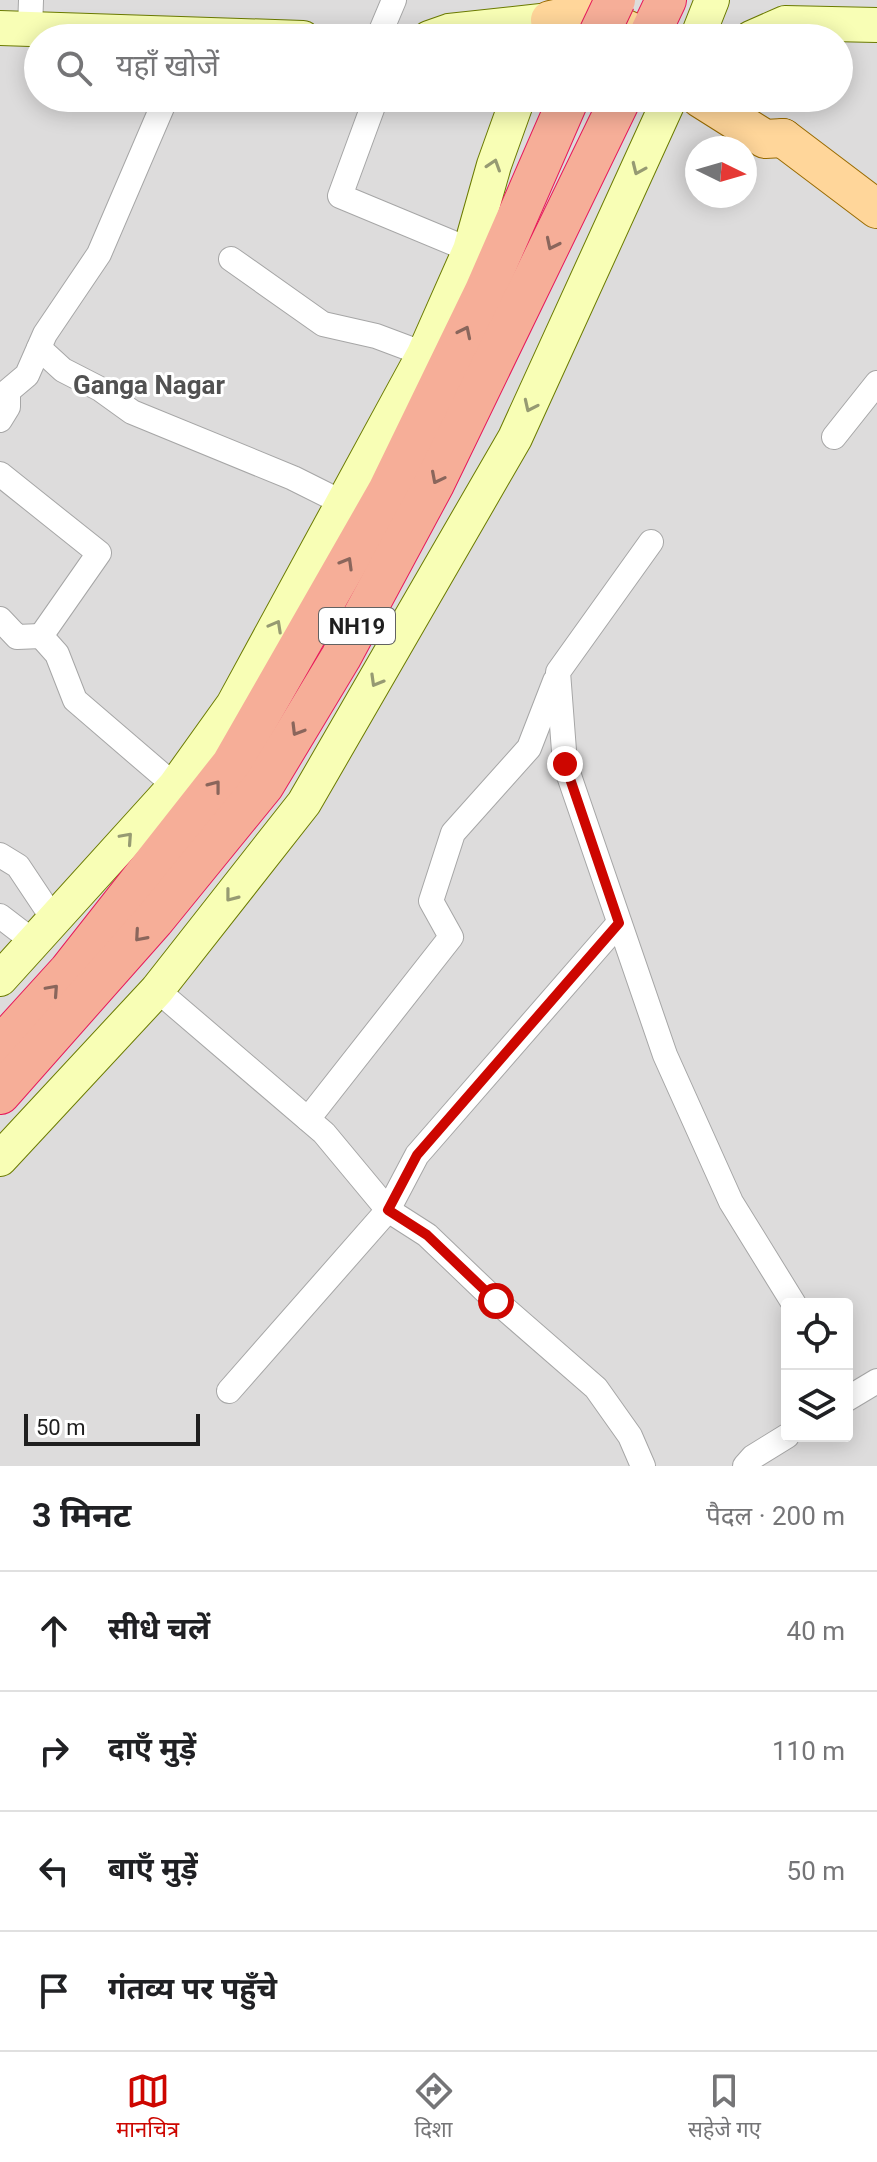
<!DOCTYPE html>
<html lang="hi">
<head>
<meta charset="utf-8">
<style>
	body { margin:0; font-family:Roboto,"Noto Sans Devanagari",sans-serif; background:#f2f2f2; color:#202124 }
	.controls { position:absolute; right:24px; bottom:24px; display:grid; overflow:hidden; border-radius:8px; box-shadow:0 4px 20px #0003 }
	.controls button { width:72px; height:72px; display:grid; place-items:center; padding:0; border:0; border-bottom:2px solid #e0e0e0; background:#fff; color:#202124; font:40px sans-serif }
	.compass { position:absolute; left:685px; top:136px; width:72px; height:72px; border-radius:50%; background:#fff; box-shadow:0 4px 20px #0003; rotate:95deg }
	.scale { position:absolute; left:24px; bottom:20px; width:176px; box-sizing:border-box; padding-left:8px; border:4px solid #1f1f1f; border-top:0; font-size:22px; line-height:28px; white-space:nowrap; color:#1f1f1f; -webkit-text-stroke:6px #fff; paint-order:stroke }
	.stop { position:absolute; width:24px; height:24px; margin:-18px; border:6px solid #cd0600; border-radius:50%; background:#fff }
	.stop.end { background:#cd0600; border-color:#fff; box-shadow:0 2px 8px #0008 }
	.list { margin:0; padding:0; list-style:none }
	h2 { display:flex; justify-content:space-between; align-items:center; height:104px; margin:0; padding:0 32px; font-size:34px }
	h2 small { font-size:26px; font-weight:400; color:#757577 }
	.list li { display:grid; grid-template-columns:52px 1fr auto; gap:24px; align-items:center; box-sizing:border-box; height:120px; padding:0 32px; border-top:2px solid #e0e0e0 }
	.list b { display:block; font-size:30px; white-space:nowrap }
	.list em { font-size:26px; font-style:normal; color:#757577 }
	.icon { flex:none; width:44px; height:44px; fill:none; stroke:currentColor; stroke-width:2; stroke-linecap:round; stroke-linejoin:round }
	.map { position:relative; flex:none; width:877px; height:1466px; overflow:hidden }
	.search { position:absolute; background:#fff; box-shadow:0 4px 20px #0003; left:24px; right:24px; top:24px; height:88px; display:flex; align-items:center; gap:20px; box-sizing:border-box; padding:0 28px; border-radius:44px; color:#757577; font-size:30px }
	.sheet { height:584px; background:#fff }
	nav { display:flex; justify-content:space-around; align-items:center; box-sizing:border-box; height:112px; border-top:2px solid #e0e0e0; background:#fff; font-size:22px; color:#757577 }
	nav a { display:grid; justify-items:center; gap:4px }
	nav .on { color:#cd0600 }
	.map>svg:first-child { display:block }
	.residential { fill:#dddcdc; fill-rule:evenodd }
	.lines { fill:none; stroke-linecap:round; stroke-linejoin:round }
	.minor-casing { stroke:#a6a6a6; stroke-width:26 }
	.secondary-casing { stroke:#6b7b00; stroke-width:36 }
	.primary-casing { stroke:#996b00; stroke-width:40 }
	.trunk-casing { stroke:#e7195a; stroke-width:42 }
	.minor { stroke:#fff; stroke-width:24 }
	.secondary { stroke:#f8feb5; stroke-width:34 }
	.primary { stroke:#ffd69a; stroke-width:38 }
	.trunk { stroke:#f6ae98; stroke-width:40 }
	.trunk-bridge-casing { stroke:#e7195a; stroke-width:42; stroke-linecap:butt }
	.trunk-bridge { stroke:#f6ae98; stroke-width:40 }
	.oneway { stroke:#969a72 }
	.oneway2 { stroke:#8a665c }
	.route { stroke:#cd0600; stroke-width:10 }
	.labels { text-anchor:middle; stroke-width:6; stroke-linejoin:round; paint-order:stroke }
	.shield { fill:#fff; stroke:#626262; stroke-width:2 }
	.shield-label { font-size:22px; font-weight:bold; fill:#1f1f1f }
	.neighbourhood-label { font-size:26px; font-weight:bold; fill:#525252; stroke:#fff }
</style>
</head>
<body>
<div class="map">
<svg width="877" height="1466" viewBox="0 0 877 1466">
	<rect width="100%" height="100%" fill="#f0ede4"/>
	<path class="residential" d="M0,0h877v1466h-877zM38,38h801v60h-801zM697,148h48v48h-48zM787,1304h60v132h-60z"/>
	<g class="lines">
		<g class="minor-casing">
			<g id="minor">
				<polyline points="30,29 31,0"/>
				<polyline points="378,38 394,0"/>
				<polyline points="376,98 340,196 470,250"/>
				<polyline points="231,259 323,324 376,336 424,354"/>
				<polyline points="39,348 63,370 100,389 132,412 293,478 343,503"/>
				<polyline points="0,420 8,407 8,391 27,375 45,334 99,254 166,98"/>
				<polyline points="834,437 877,383"/>
				<polyline points="0,474 99,553 41,636 57,654 75,700 175,786"/>
				<polyline points="651,542 558,672 565,764 665,1055 731,1202 794,1304"/>
				<polyline points="0,619 17,637 41,636"/>
				<polyline points="0,855 18,866 54,920"/>
				<polyline points="0,916 34,942"/>
				<polyline points="157,990 324,1133 388,1210 427,1235 496,1301 596,1388 630,1436 643,1466"/>
				<polyline points="308,1119 451,937 431,901 453,833 529,748 555,681"/>
				<polyline points="229,1391 388,1210 417,1155 619,923"/>
				<polyline points="847,1399 877,1381"/>
				<polyline points="745,1466 753,1457 787,1436"/>
			</g>
		</g>
		<g class="secondary-casing">
			<g id="secondary">
				<polyline points="0,28 303,38"/>
				<polyline points="429,38 449,31 550,20"/>
				<polyline points="697,38 712,0"/>
				<polyline points="751,38 785,23 877,25"/>
				<polyline points="0,979 175,786 233,705 424,354 470,250 494,165 518,98"/>
				<polyline points="0,1159 157,990 304,803 515,438 670,98"/>
			</g>
		</g>
		<g class="primary-casing">
			<g id="primary">
				<polyline points="550,20 589,12 645,38"/>
				<polyline points="700,98 765,139 783,138"/>
				<polyline points="783,138 877,209"/>
			</g>
		</g>
		<g class="trunk-casing">
			<g id="trunk">
				<polyline points="648,38 666,0"/>
				<polyline points="0,1047 69,971 232,764 388,491 485,291 569,98"/>
				<polyline points="0,1094 154,920 264,785 341,657 434,484 621,98"/>
			</g>
		</g>
		<use href="#minor" class="minor"/>
		<use href="#secondary" class="secondary"/>
		<use href="#primary" class="primary"/>
		<use href="#trunk" class="trunk"/>
		<g class="trunk-bridge-casing">
			<polyline id="trunk-bridge" points="597,38 615,0"/>
		</g>
		<use href="#trunk-bridge" class="trunk-bridge"/>
	</g>
	<defs><path id="oneway-chevron" d="M-2-3.5L2.5 0L-2 3.5" fill="none" stroke-width="1.6" stroke-linecap="round" stroke-linejoin="round" transform="scale(2)"/></defs>
	<g class="oneway">
		<use href="#oneway-chevron" transform="translate(494 165) rotate(-72)"/>
		<use href="#oneway-chevron" transform="translate(638 169) rotate(114)"/>
		<use href="#oneway-chevron" transform="translate(530 406) rotate(115)"/>
		<use href="#oneway-chevron" transform="translate(276 626) rotate(-61)"/>
		<use href="#oneway-chevron" transform="translate(376 681) rotate(120)"/>
		<use href="#oneway-chevron" transform="translate(127 838) rotate(-48)"/>
		<use href="#oneway-chevron" transform="translate(231 896) rotate(128)"/>
	</g>
	<g class="oneway2">
		<use href="#oneway-chevron" transform="translate(552 244) rotate(116)"/>
		<use href="#oneway-chevron" transform="translate(465 332) rotate(-64)"/>
		<use href="#oneway-chevron" transform="translate(437 478) rotate(117)"/>
		<use href="#oneway-chevron" transform="translate(347 563) rotate(-60)"/>
		<use href="#oneway-chevron" transform="translate(297 730) rotate(121)"/>
		<use href="#oneway-chevron" transform="translate(215 786) rotate(-52)"/>
		<use href="#oneway-chevron" transform="translate(140 936) rotate(131)"/>
		<use href="#oneway-chevron" transform="translate(53 990) rotate(-48)"/>
	</g>
	<g class="lines">
		<polyline class="route" points="496,1301 427,1235 388,1210 417,1155 619,923 565,764"/>
	</g>
	<g class="labels">
		<rect class="shield" x="319" y="608" width="76" height="36" rx="6"/>
		<g class="shield-label">
			<text x="357" y="634">NH19</text>
		</g>
		<g class="neighbourhood-label">
			<text x="149" y="394">Ganga Nagar</text>
		</g>
	</g>
</svg>
<div class="controls">
<button><svg class="icon" aria-label="locate" viewBox="0 0 24 24"><circle cx="12" cy="12" r="6"/><path d="M12 2v4M12 18v4M2 12h4M18 12h4"/></svg></button>
<button><svg class="icon" aria-label="layers" viewBox="0 0 24 24"><path d="M12 4l9 5-9 5-9-5zM3 14l9 5 9-5"/></svg></button>
</div>
<svg class="compass" viewBox="-18 -18 36 36"><path d="M0-13l5 13h-10z" fill="#e53935"/><path d="M0 13l5-13h-10z" fill="#757577"/></svg>
<div class="scale">50 m</div>
<div class="stop" style="left:496px;top:1301px"></div>
<div class="stop end" style="left:565px;top:764px"></div>
<div class="search"><svg class="icon" aria-label="search" viewBox="0 0 24 24"><circle cx="10" cy="10" r="6"/><path d="M15 15l6 6"/></svg>यहाँ खोजें</div>
</div>
<section class="sheet">
<h2>3 मिनट<small>पैदल · 200 m</small></h2>
<ul class="list">
<li><svg class="icon" aria-label="ahead" viewBox="0 0 24 24"><path d="M12 20V5M6 11l6-6 6 6"/></svg><div><b>सीधे चलें</b></div><em>40 m</em></li>
<li><svg class="icon" aria-label="right" viewBox="0 0 24 24"><path d="M7 20v-9h11M14 6l5 5-5 5"/></svg><div><b>दाएँ मुड़ें</b></div><em>110 m</em></li>
<li><svg class="icon" aria-label="left" viewBox="0 0 24 24"><path d="M17 20v-9H6M10 6l-5 5 5 5"/></svg><div><b>बाएँ मुड़ें</b></div><em>50 m</em></li>
<li><svg class="icon" aria-label="arrive" viewBox="0 0 24 24"><path d="M6 21V4h12l-3 4 3 4H6"/></svg><div><b>गंतव्य पर पहुँचे</b></div></li>
</ul>
</section>
<nav>
<a class="on"><svg class="icon" aria-label="map" viewBox="0 0 24 24"><path d="M3 6l6-2 6 2 6-2v14l-6 2-6-2-6 2zM9 4v14M15 6v14"/></svg>मानचित्र</a>
<a><svg class="icon" aria-label="directions" viewBox="0 0 24 24"><path d="M12 3l9 9-9 9-9-9zM9 14v-3h6M13 9l2 2-2 2"/></svg>दिशा</a>
<a><svg class="icon" aria-label="saved" viewBox="0 0 24 24"><path d="M7 4h10v16l-5-4-5 4z"/></svg>सहेजे गए</a>
</nav>
</body>
</html>
